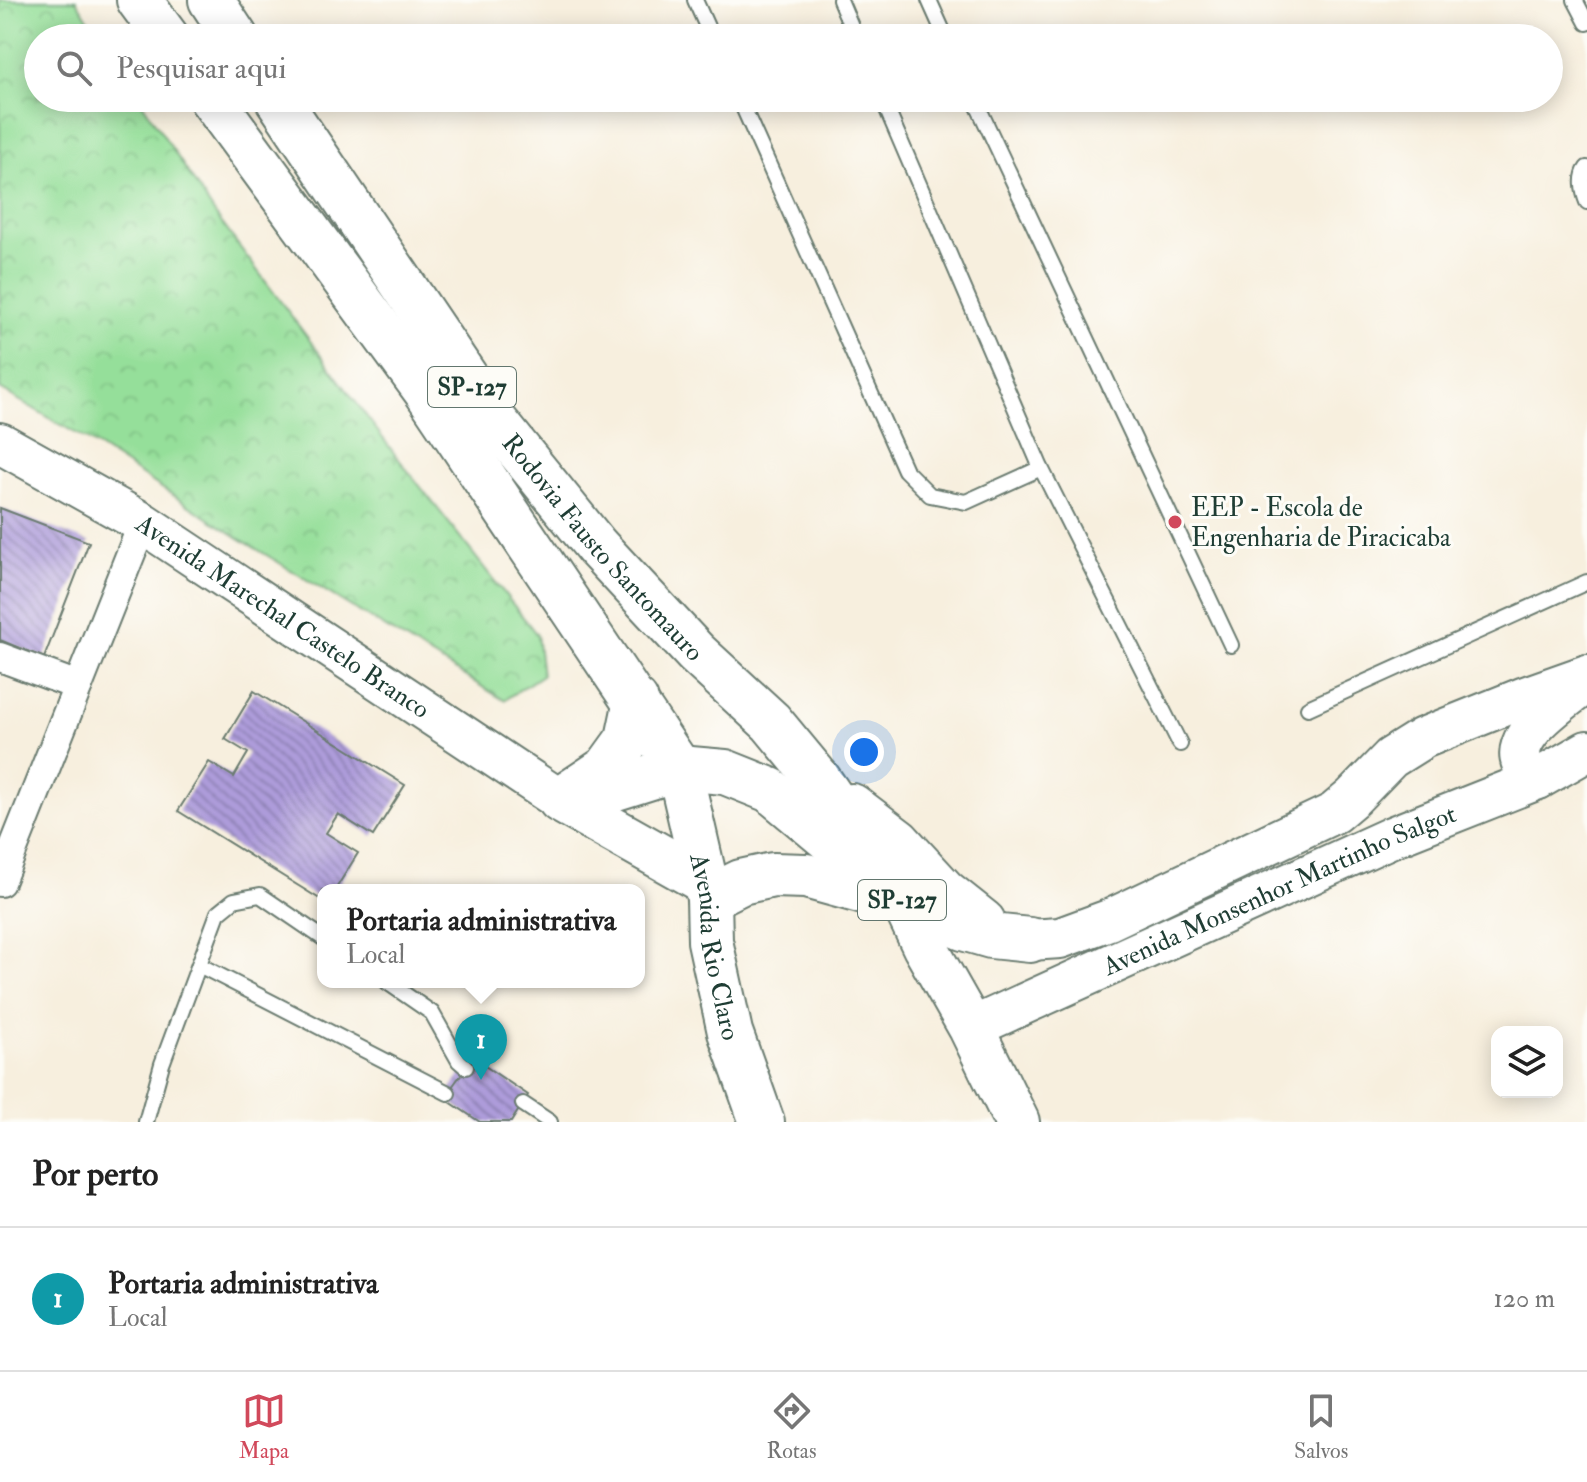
<!DOCTYPE html>
<html lang="pt">
<head>
<meta charset="utf-8">
<style>
	body { margin:0; font-family:"IM FELL Double Pica",serif; background:#f6f6f6; color:#222 }
	.controls { position:absolute; right:24px; bottom:24px; display:grid; overflow:hidden; border-radius:16px; box-shadow:0 4px 20px #0003 }
	.controls button { width:72px; height:72px; display:grid; place-items:center; padding:0; border:0; border-bottom:2px solid #e0e0e0; background:#fff; color:#222; font:40px sans-serif }
	.you { position:absolute; left:864px; top:752px; width:28px; height:28px; margin:-20px; border:6px solid #fff; border-radius:50%; background:#1a73e8; box-shadow:0 0 0 12px #1a73e833 }
	.badge { display:grid; place-items:center; width:52px; height:52px; border-radius:50%; background:#d1495b; color:#fff; font-size:26px; font-weight:700 }
	.pin { position:absolute; translate:-50% -66px; filter:drop-shadow(0 2px 4px #0008) }
	.pin::after { content:''; position:absolute; top:42px; width:28px; height:24px; background:inherit; clip-path:polygon(0 0,100% 0,50% 100%) }
	.popup { position:absolute; left:317px; top:884px; width:328px; height:104px; box-sizing:border-box; display:grid; place-content:center; border-radius:16px; background:#fff; filter:drop-shadow(0 2px 6px #0005); font-size:26px; white-space:nowrap; color:#767676 }
	.popup b { font-size:30px; color:#222 }
	.popup::after { content:''; position:absolute; left:50%; top:100%; margin-left:-16px; border:16px solid transparent; border-top-color:#fff }
	.list { margin:0; padding:0; list-style:none }
	h2 { display:flex; justify-content:space-between; align-items:center; height:104px; margin:0; padding:0 32px; font-size:34px }
	h2 small { font-size:26px; font-weight:400; color:#767676 }
	.list li { display:grid; grid-template-columns:52px 1fr auto; gap:24px; align-items:center; box-sizing:border-box; height:144px; padding:0 32px; border-top:2px solid #e0e0e0 }
	.list b { display:block; font-size:30px; white-space:nowrap }
	.list p { margin:0; font-size:26px; white-space:nowrap; color:#767676 }
	.list em { font-size:26px; font-style:normal; color:#767676 }
	.icon { flex:none; width:44px; height:44px; fill:none; stroke:currentColor; stroke-width:2; stroke-linecap:round; stroke-linejoin:round }
	.map { position:relative; flex:none; width:1587px; height:1122px; overflow:hidden }
	.search { position:absolute; background:#fff; box-shadow:0 4px 20px #0003; left:24px; right:24px; top:24px; height:88px; display:flex; align-items:center; gap:20px; box-sizing:border-box; padding:0 28px; border-radius:44px; color:#767676; font-size:30px }
	.sheet { height:248px; background:#fff }
	nav { display:flex; justify-content:space-around; align-items:center; box-sizing:border-box; height:112px; border-top:2px solid #e0e0e0; background:#fff; font-size:22px; color:#767676 }
	nav a { display:grid; justify-items:center; gap:4px }
	nav .on { color:#d1495b }
	.map>svg:first-child { display:block }
	.park { fill:url(#park-crowns); stroke:#5a8e67; stroke-width:2 }
	.building { fill:url(#building-back-hatch) }
	.lines { fill:none; stroke-linecap:round; stroke-linejoin:round }
	.lane-casing { stroke:#6b7b70; stroke-width:18 }
	.street-casing { stroke:#6b7b70; stroke-width:32 }
	.secondary-casing { stroke:#6b7b70; stroke-width:44 }
	.highway-casing { stroke:#6b7b70; stroke-width:48 }
	.lane { stroke:#fff; stroke-width:14 }
	.street { stroke:#fff; stroke-width:28 }
	.secondary { stroke:#fff; stroke-width:40 }
	.highway { stroke:#fff; stroke-width:44 }
	.poi-dot { fill:#d1495b; stroke:#fdfcf7; stroke-width:3 }
	.labels { text-anchor:middle; stroke-width:6; stroke-linejoin:round; paint-order:stroke }
	.shield { fill:#fdfcf7; stroke:#62766e; stroke-width:2 }
	.shield-label { font-size:24px; font-weight:bold; fill:#1f3d34 }
	.poi-label { font-size:26px; fill:#1f3d34; stroke:#fdfcf7; text-anchor:start }
	.street-label { font-size:26px; fill:#1f3d34; stroke:#fdfcf7 }
</style>
</head>
<body>
<div class="map">
<svg width="1587" height="1122" viewBox="0 0 1587 1122">
	<defs>
		<pattern id="park-crowns" width="20" height="18" patternUnits="userSpaceOnUse" patternTransform="scale(2)"><rect width="20" height="18" fill="#95df9a"/><path d="M2 6a3 3 0 1 1 6 0M12 15a3 3 0 1 1 6 0" fill="none" stroke="#80c085"/></pattern>
		<pattern id="building-back-hatch" width="6" height="6" patternUnits="userSpaceOnUse" patternTransform="scale(2)"><rect width="6" height="6" fill="#ad9bda"/><path d="M-1 5l2 2M0 0l6 6M5-1l2 2" fill="none" stroke="#8c80b2"/></pattern>
	</defs>
	<rect width="100%" height="100%" fill="#fdfcf7"/>
	<filter id="ink" filterUnits="userSpaceOnUse"><feTurbulence type="fractalNoise" baseFrequency=".0125" numOctaves="2"/><feDisplacementMap in="SourceGraphic" scale="16" xChannelSelector="R" yChannelSelector="G"/><feConvolveMatrix kernelMatrix="1 2 1 2 8 2 1 2 1" color-interpolation-filters="sRGB"/></filter>
	<filter id="wash" filterUnits="userSpaceOnUse"><feTurbulence type="fractalNoise" baseFrequency=".006" numOctaves="4" result="noise"/><feDisplacementMap in="SourceGraphic" scale="32" xChannelSelector="R" yChannelSelector="G"/><feGaussianBlur stdDeviation="1.8" result="paint"/><feColorMatrix in="noise" values="0 0 0 0 0 0 0 0 0 0 0 0 0 0 0 0 0 1.4 0 .05"/><feComposite in="paint" operator="in"/></filter>
	<g filter="url(#wash)">
		<rect width="100%" height="100%" fill="#f7efde"/>
		<polygon class="park" points="0,0 76,0 100,38 38,38 38,98 139,98 215,214 394,453 537,635 542,675 504,700 237,537 94,444 0,389"/>
		<g id="blocks">
			<g class="building">
				<polygon points="0,508 89,542 44,658 0,640"/>
				<polygon points="254,691 405,785 373,836 338,814 326,833 358,853 335,890 323,890 323,901 178,811 209,762 234,777 248,753 225,739"/>
				<polygon points="473,1058 528,1095 511,1122 480,1122 444,1098"/>
			</g>
		</g>
	</g>
	<g filter="url(#ink)">
		<use href="#blocks" fill-opacity="0" stroke="#6b7b70" stroke-width="2"/>
		<g class="lines">
			<g class="lane-casing">
				<g id="lane">
					<polyline points="695,0 712,38"/>
					<polyline points="840,0 856,38"/>
					<polyline points="929,0 946,38"/>
					<polyline points="1575,0 1587,23"/>
					<polyline points="739,98 905,470 930,495 966,502 1041,468"/>
					<polyline points="882,98 1041,468 1180,744"/>
					<polyline points="974,98 1231,645"/>
					<path d="M1587,168c-7,9 -4,24 0,34"/>
					<polyline points="1308,708 1587,582"/>
					<polyline points="199,965 448,1093"/>
					<polyline points="387,982 432,1013 459,1061 466,1067"/>
					<polyline points="523,1104 550,1122"/>
					<polyline points="146,1122 162,1064 218,913 234,900 260,895 323,938"/>
				</g>
			</g>
			<g class="street-casing">
				<g id="street">
					<polyline points="0,657 78,686"/>
					<polyline points="0,882 143,523"/>
				</g>
			</g>
			<g class="secondary-casing">
				<g id="secondary">
					<path id="s1" d="M0,443l143,80 417,277"/>
					<path d="M1538,779c-49,-29 16,-71 40,-90"/>
					<polyline points="1030,940 1060,938 1109,920 1334,813 1353,797 1391,758 1423,738 1525,697 1587,675"/>
					<path id="s2" d="M971,1028l423,-192 144,-57 49,-28"/>
				</g>
			</g>
			<g class="highway-casing">
				<g id="highway">
					<polyline points="139,0 167,38"/>
					<polyline points="211,0 236,38"/>
					<path id="s3" d="M211,98l215,293 253,377 30,130 1,43 20,91 32,90"/>
					<path id="s4" d="M277,98l218,323 102,126 99,106 75,69 48,58 85,123 21,44 46,81 46,94"/>
					<polyline points="571,792 607,768 628,739 636,701"/>
					<polyline points="560,800 603,792 679,768 725,772 770,790 854,860"/>
					<polyline points="560,800 702,880"/>
					<polyline points="852,806 898,841 944,891 983,922"/>
					<polyline points="709,898 741,882 773,875 806,876 904,903 963,928 991,936 1030,940"/>
				</g>
			</g>
			<use href="#lane" class="lane"/>
			<use href="#street" class="street"/>
			<use href="#secondary" class="secondary"/>
			<use href="#highway" class="highway"/>
		</g>
	</g>
	<circle class="poi-dot" cx="1175" cy="522" r="8"/>
	<g class="labels">
		<g class="shield">
			<rect x="428" y="367" width="88" height="40" rx="6"/>
			<rect x="858" y="880" width="88" height="40" rx="6"/>
		</g>
		<g class="shield-label">
			<text x="472" y="395">SP-127</text>
			<text x="902" y="908">SP-127</text>
		</g>
		<g class="poi-label">
			<text x="1191" y="516">EEP - Escola de<tspan x="1191" dy="30">Engenharia de Piracicaba</tspan></text>
		</g>
		<g class="street-label">
			<text dy="9" stroke="none"><textPath href="#s4" startOffset="556">Rodovia Fausto Santomauro</textPath></text>
			<text dy="9" stroke="none"><textPath href="#s1" startOffset="332">Avenida Marechal Castelo Branco</textPath></text>
			<text dy="9" stroke="none"><textPath href="#s2" startOffset="338">Avenida Monsenhor Martinho Salgot</textPath></text>
			<text dy="9" stroke="none"><textPath href="#s3" startOffset="1000">Avenida Rio Claro</textPath></text>
		</g>
	</g>
</svg>
<div class="controls">
<button><svg class="icon" aria-label="layers" viewBox="0 0 24 24"><path d="M12 4l9 5-9 5-9-5zM3 14l9 5 9-5"/></svg></button>
</div>
<div class="you"></div>
<div class="pin badge" style="left:481px;top:1080px;background:#0f9aa8">1</div>
<div class="popup"><b>Portaria administrativa</b>Local</div>
<div class="search"><svg class="icon" aria-label="search" viewBox="0 0 24 24"><circle cx="10" cy="10" r="6"/><path d="M15 15l6 6"/></svg>Pesquisar aqui</div>
</div>
<section class="sheet">
<h2>Por perto<small></small></h2>
<ul class="list">
<li><span class="badge" style="background:#0f9aa8">1</span><div><b>Portaria administrativa</b><p>Local</p></div><em>120 m</em></li>
</ul>
</section>
<nav>
<a class="on"><svg class="icon" aria-label="map" viewBox="0 0 24 24"><path d="M3 6l6-2 6 2 6-2v14l-6 2-6-2-6 2zM9 4v14M15 6v14"/></svg>Mapa</a>
<a><svg class="icon" aria-label="directions" viewBox="0 0 24 24"><path d="M12 3l9 9-9 9-9-9zM9 14v-3h6M13 9l2 2-2 2"/></svg>Rotas</a>
<a><svg class="icon" aria-label="saved" viewBox="0 0 24 24"><path d="M7 4h10v16l-5-4-5 4z"/></svg>Salvos</a>
</nav>
</body>
</html>
